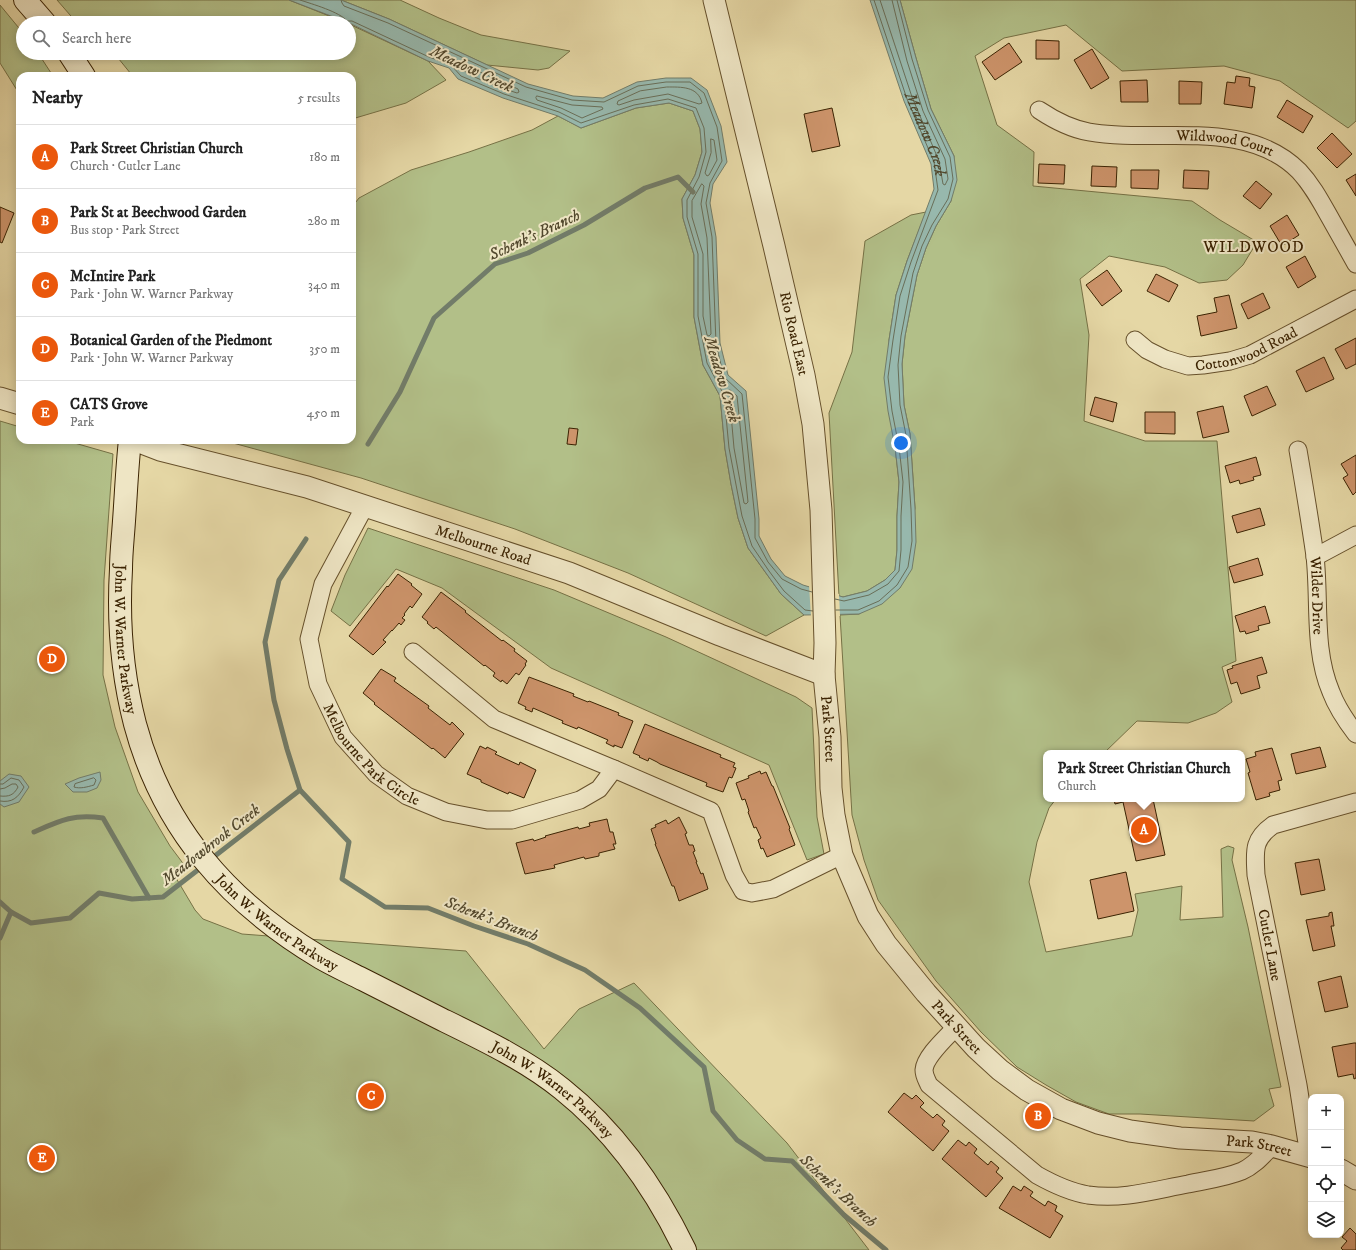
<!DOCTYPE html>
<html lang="en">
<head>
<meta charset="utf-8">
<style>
	body { margin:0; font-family:"IM FELL DW Pica",serif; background:#f2f2f2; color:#222 }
	.controls { position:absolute; right:12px; bottom:12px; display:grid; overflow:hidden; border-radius:8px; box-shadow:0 2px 10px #0003 }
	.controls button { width:36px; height:36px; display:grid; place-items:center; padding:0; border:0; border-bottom:1px solid #e0e0e0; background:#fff; color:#222; font:20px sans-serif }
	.you { position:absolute; left:901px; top:443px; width:14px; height:14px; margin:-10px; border:3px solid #fff; border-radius:50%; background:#1a73e8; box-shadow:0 0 0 6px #1a73e833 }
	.badge { display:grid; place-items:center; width:26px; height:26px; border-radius:50%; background:#ea580c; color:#fff; font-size:13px; font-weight:700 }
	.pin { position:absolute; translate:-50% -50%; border:2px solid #fff; box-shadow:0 1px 4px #0006 }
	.popup { position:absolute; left:1043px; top:750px; width:202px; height:52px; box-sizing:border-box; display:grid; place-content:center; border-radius:8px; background:#fff; filter:drop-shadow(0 1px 3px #0005); font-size:13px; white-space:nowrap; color:#767676 }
	.popup b { font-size:15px; color:#222 }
	.popup::after { content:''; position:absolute; left:50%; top:100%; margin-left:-8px; border:8px solid transparent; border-top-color:#fff }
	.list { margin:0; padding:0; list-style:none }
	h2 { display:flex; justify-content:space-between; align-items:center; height:52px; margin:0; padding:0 16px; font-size:17px }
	h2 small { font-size:13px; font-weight:400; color:#767676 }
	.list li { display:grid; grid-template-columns:26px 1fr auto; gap:12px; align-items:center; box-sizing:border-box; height:64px; padding:0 16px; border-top:1px solid #e0e0e0 }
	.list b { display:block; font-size:15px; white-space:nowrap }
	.list p { margin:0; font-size:13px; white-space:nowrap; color:#767676 }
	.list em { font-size:13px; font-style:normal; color:#767676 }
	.icon { flex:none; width:22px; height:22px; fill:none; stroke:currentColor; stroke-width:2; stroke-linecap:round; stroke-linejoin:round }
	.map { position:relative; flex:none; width:1356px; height:1250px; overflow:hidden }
	.search { position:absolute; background:#fff; box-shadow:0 2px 10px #0003; left:16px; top:16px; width:340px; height:44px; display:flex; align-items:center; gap:10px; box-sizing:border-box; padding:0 14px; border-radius:22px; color:#767676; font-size:15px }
	.panel { position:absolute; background:#fff; box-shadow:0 2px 10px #0003; left:16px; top:72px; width:340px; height:372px; border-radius:12px }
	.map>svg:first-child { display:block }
	.green { fill:#b2bf88; stroke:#767145 }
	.water { fill:#97b8ad; stroke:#727c69 }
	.pier { fill:#e5d7a5 }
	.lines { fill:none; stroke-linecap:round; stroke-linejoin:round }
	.shore { stroke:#696e58; stroke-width:1 }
	.stream { stroke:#727c69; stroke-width:5 }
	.building { fill:#cd946b; stroke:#3b2302 }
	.minor-casing { stroke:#66502b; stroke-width:19 }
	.tertiary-casing { stroke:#66502b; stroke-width:23 }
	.secondary-casing { stroke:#3b2302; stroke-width:24 }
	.minor { stroke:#eee5c4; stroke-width:17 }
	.tertiary { stroke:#eee5c4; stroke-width:21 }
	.secondary { stroke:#eee5c4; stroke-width:22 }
	.labels { text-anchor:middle; stroke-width:4; stroke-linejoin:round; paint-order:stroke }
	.street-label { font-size:15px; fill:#3b2302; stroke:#eee5c4 }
	.water-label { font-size:16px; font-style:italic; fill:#52482d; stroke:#eee5c4 }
	.neighbourhood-label { font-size:16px; letter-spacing:1px; fill:#3b2302; stroke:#eee5c4 }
</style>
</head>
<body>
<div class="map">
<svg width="1356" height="1250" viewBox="0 0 1356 1250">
	<rect width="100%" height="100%" fill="#e5d7a5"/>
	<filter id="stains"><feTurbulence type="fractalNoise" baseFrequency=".005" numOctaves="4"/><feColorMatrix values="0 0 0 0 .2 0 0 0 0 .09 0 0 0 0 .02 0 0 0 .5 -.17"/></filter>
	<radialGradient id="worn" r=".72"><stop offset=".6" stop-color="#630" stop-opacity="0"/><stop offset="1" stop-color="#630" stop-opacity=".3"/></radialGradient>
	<g class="green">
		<polygon points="57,0 289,0 347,23 77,23"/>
		<polygon points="341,0 400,0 439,18 481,35 570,51 549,68 538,70 487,65 389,19"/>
		<polygon points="900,0 1356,0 1356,121 1348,128 1280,81 1224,66 1122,71 1066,25 1004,38 975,56 997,125 1034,152 1033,186 1192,201 1220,220 1257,242 1243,265 1227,280 1199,283 1165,267 1109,256 1080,279 1089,335 1084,421 1145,441 1217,441 1236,661 1222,667 1232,702 1216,713 1188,723 1137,721 1104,753 1046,753 1046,799 1056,799 1049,808 1037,842 1029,882 1046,952 1132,936 1138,910 1135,894 1182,886 1180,920 1223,917 1221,849 1228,846 1234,848 1232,860 1248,927 1281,1087 1269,1089 1274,1106 1254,1121 1140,1114 1109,1114 1076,1102 1046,1085 1017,1067 981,1032 936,981 878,900 864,860 852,815 840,615 859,614 900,588 915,508 910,434 904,405 902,364 905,336 917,275 926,248 936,226 951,201 954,156 931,109 916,58"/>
		<polygon points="0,5 23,33 23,53 38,53 53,76 20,76 20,95 0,63"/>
		<polygon points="349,24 428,61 446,80 406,103 352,119 352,76 129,76 131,74 114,53 349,53"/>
		<polygon points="669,103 693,111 700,129 702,152 695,175 682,199 683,218 694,255 694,317 703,365 720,396 725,449 731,484 738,518 748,548 781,594 804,615 766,636 628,573 515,529 361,478 222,440 352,440 352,207 359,198 411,170 469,152 532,130 558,116 581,128 636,108"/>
		<polygon points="926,212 907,261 896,295 889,340 895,447 899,482 897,516 897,550 895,570 885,580 867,591 843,597 839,596 829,413 852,352 865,241 911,215"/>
		<polygon points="0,421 20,427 20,440 64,440 113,454 104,580 103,675 115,727 138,792 170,846 188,870 176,878 195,910 203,919 242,934 466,951 544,1049 579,1009 634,983 787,1143 869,1250 0,1250"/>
		<polygon points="368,528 554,590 666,637 796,697 812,708 817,817 824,854 807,860 769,765 551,668 442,588 396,569 350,626 331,611 345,575"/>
	</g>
	<g class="water">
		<polygon points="289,0 341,0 389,19 528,84 573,96 603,98 637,82 666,78 691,78 707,90 721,126 727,162 713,184 710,203 716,237 720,343 728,375 746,391 759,519 759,536 771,559 785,576 803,585 843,597 867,591 885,580 895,570 897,550 897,516 899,482 895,447 888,411 884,378 889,340 896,295 907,261 934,189 931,164 904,101 870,0 900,0 916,58 931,109 954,156 957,180 951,201 936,226 926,248 917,275 905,336 902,364 904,405 910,434 915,508 916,542 912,569 900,588 882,604 859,614 804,615 781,594 748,548 738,518 731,484 725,449 720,396 703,365 694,317 694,255 683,218 682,199 695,175 702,152 700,129 693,111 669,103 636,108 581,128 558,116 503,98 458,79 449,68 428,61 349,23"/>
		<polygon points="100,772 101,780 97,788 87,792 73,792 65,784 79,778"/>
		<polygon points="9,774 21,776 29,787 19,802 4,807 0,804 0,781"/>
	</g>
	<polygon class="pier" points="809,585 839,594 840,616 811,617"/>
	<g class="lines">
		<g class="shore">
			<path d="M300,0c12,4 40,12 47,21h5l77,36 22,8 10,11 43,18 55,18 22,11 53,-18 34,-6 28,9 8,20 2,24 -7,25 -12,23v17l11,37v62l9,47 17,32 5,53 13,68 10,30 17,25 15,20 21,19 8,1"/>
			<polyline points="341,0 342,3 344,6 388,23 526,87 572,100 604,102 638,86 666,82 690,82 704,93 717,127 722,161 710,183 706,203 712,237 716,344 724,377 742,394 755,519 755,538 768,562 782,579 801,589 812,592"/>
			<path id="s1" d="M880,0l32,97 27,64 4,23 2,1 3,-6 -3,-20 -22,-48 -16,-50 -15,-61"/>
			<path d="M460,63l58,26 1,3 -2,1c-15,-5 -50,-16 -58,-27z"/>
			<path d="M667,87c14,0 31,-1 35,16l-3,1 -31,-10 -34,6 -15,5 -2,-1 1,-3 22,-10z"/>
			<polygon points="537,96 572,105 602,107 603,109 582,118 561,108 537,100 536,98"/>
			<polygon points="711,139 714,140 717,160 709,175 707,176 705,173 711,153"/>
			<polygon points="702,184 704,186 701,204 707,238 711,334 709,336 707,335 703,316 703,254 692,217 692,201"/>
			<polygon points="730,390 737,396 748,502 746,504 744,503 734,448 729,392"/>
			<polyline points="835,599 844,601 869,595 888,584 899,571 901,550 901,516 903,482 899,447 892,411 888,377 893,340 900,296 911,262 938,190 934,162 907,99 874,0"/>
			<polyline points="836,610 858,610 879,601 897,585 908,567 912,541 911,509 906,435 900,405 898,365 901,336 913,273 922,246 932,225 948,199 953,179 950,157 928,110 912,59 897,0"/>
			<path d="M94,778l2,2 -2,5c-7,2 -14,4 -20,2l1,-3z"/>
			<path d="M0,784h3l8,-6 8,2 5,7c-6,11 -12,16 -24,14"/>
			<path d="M0,789l5,-1 7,-4h4l2,3c-4,8 -9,10 -18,9"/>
		</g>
		<g class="stream">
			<polyline points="368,444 400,392 434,318 495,264 528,253 584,225 645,188 678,177 693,192"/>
			<polyline points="306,539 279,580 265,642 274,700 287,749 300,790 349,842 342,879 385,907 428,908 474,926 528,944 585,970 640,1008 704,1067 713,1111 737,1140 765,1159 792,1161 844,1215 886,1250"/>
			<path d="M34,832c27,-12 39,-18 69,-14l46,80"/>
			<polyline points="211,859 300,790"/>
			<polyline points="0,902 11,912 31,923 70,918 99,893 132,899 163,897 203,866"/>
			<polyline points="0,938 11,912"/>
		</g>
	</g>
	<g class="building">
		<polygon points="1036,40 1059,41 1059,59 1036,59"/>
		<polygon points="1009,43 1022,62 995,80 982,62"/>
		<polygon points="1092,49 1109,78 1091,89 1074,60"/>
		<polygon points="1236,76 1250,78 1249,86 1255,87 1252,108 1224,104 1227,82 1235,83"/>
		<polygon points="1147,80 1148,102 1121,102 1120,81"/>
		<polygon points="1179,81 1202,82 1201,104 1179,104"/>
		<polygon points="1287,100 1313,116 1303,133 1277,117"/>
		<polygon points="832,108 840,146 812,152 804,114"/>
		<polygon points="1332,133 1352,154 1337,168 1317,148"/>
		<polygon points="1039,164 1065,165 1064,184 1038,183"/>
		<polygon points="1092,166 1117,167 1116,187 1091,186"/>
		<polygon points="1131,170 1159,170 1158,189 1131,188"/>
		<polygon points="1184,170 1209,171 1208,189 1183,188"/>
		<polygon points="1356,174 1356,196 1346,180"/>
		<polygon points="1256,181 1272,194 1260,209 1243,196"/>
		<polygon points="0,207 14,213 2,243 0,242"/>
		<polygon points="1287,215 1299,235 1282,246 1270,226"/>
		<polygon points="1305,256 1316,277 1298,288 1286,267"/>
		<polygon points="1107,270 1122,291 1102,306 1086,285"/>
		<polygon points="1156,274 1178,285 1169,302 1147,291"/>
		<polygon points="1263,293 1270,308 1248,319 1241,304"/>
		<polygon points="1229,295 1237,328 1201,336 1197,316 1217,312 1214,298"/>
		<polygon points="1356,338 1356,364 1346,369 1335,349"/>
		<polygon points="1324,357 1334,379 1306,392 1296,371"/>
		<polygon points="1267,386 1276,405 1252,416 1244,396"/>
		<polygon points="1095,397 1117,403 1113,422 1090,415"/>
		<polygon points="1223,406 1229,432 1203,438 1197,412"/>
		<polygon points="1145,412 1175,412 1175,434 1145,433"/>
		<polygon points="569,428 578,429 576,445 567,444"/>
		<polygon points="1356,455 1356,492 1353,495 1343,478 1348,475 1341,464"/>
		<polygon points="1256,457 1261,475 1253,477 1254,480 1240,484 1239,480 1230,483 1225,466"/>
		<polygon points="1260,508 1265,525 1237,533 1232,516"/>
		<polygon points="1258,558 1263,575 1234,583 1229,567"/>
		<polygon points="398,574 412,584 411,585 422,594 412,608 410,606 404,614 405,615 402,618 405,620 401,625 399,623 392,631 392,630 383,640 386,642 373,655 349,636 387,586 388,587"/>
		<polygon points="441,592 466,611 465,612 502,641 503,640 515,649 514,651 527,661 525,664 526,665 519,675 516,673 507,684 502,680 501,682 493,676 495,673 485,665 484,666 436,627 434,629 427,623 428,622 422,617"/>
		<polygon points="1265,606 1270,623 1258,626 1259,630 1246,634 1245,631 1240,632 1235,616"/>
		<polygon points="1262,657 1267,673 1257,676 1260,688 1241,694 1237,682 1231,684 1227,670 1233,668 1232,666"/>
		<polygon points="381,669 396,678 394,681 429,706 428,708 450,725 452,722 464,734 445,758 433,748 432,749 374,704 375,703 363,693"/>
		<polygon points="529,677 574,694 573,696 588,702 589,701 619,713 618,715 633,721 622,748 614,745 614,747 606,743 608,740 578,727 577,729 562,723 563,721 533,708 532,712 525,709 526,707 518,703"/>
		<polygon points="645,724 721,755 720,757 735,763 733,767 736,768 732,778 729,777 723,792 706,786 707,783 660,764 657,762 649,758 648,761 639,757 640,756 633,753"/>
		<polygon points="480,746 486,749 487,747 497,752 495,754 519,765 520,762 536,770 524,798 509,792 508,794 481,782 481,780 467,774"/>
		<polygon points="1320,747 1326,767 1296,774 1291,754"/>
		<polygon points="1272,748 1282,780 1278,781 1280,790 1269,793 1270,796 1256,800 1248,773 1250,772 1246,759 1256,756 1255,752"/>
		<polygon points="760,771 761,774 766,772 772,786 773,786 790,828 789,829 795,845 767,857 763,848 761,849 758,840 761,838 756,827 754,828 748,812 749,811 745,799 742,800 736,783 749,778 748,776"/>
		<polygon points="1114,799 1153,799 1165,855 1136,861 1123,802 1115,804"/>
		<polygon points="679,817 687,833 685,834 689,845 693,845 695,851 693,852 697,862 696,862 701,874 703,873 708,889 679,901 674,886 672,886 655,844 656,844 651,829 656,827 655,825 666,820 668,824"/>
		<polygon points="607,819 610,832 613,832 616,844 613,844 615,849 599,853 599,856 585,859 584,857 554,865 555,868 525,874 516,843 533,839 534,841 546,837 545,836 578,827 579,829 590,826 589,823"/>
		<polygon points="1319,859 1325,890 1301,895 1295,863"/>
		<polygon points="1126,872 1134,911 1098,919 1090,880"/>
		<polygon points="1332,912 1334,926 1331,926 1335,946 1313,951 1306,920 1329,916 1329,913"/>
		<polygon points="1341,976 1348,1007 1325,1012 1318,982"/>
		<polygon points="1354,1043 1356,1043 1356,1078 1354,1079 1353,1074 1338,1077 1332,1047"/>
		<polygon points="904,1093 912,1099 916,1095 924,1103 920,1107 933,1118 937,1114 945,1121 942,1125 949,1131 933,1151 888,1112"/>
		<polygon points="958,1140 966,1146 969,1142 977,1149 974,1153 988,1165 991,1161 999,1168 996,1172 1003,1178 986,1197 942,1159"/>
		<polygon points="1013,1186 1021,1191 1024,1186 1033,1192 1030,1196 1045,1206 1048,1201 1057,1206 1055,1211 1063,1216 1050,1238 999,1208"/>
		<polygon points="1350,1228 1356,1234 1356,1250 1343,1250 1341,1248 1347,1241 1342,1237"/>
	</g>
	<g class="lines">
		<g class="minor-casing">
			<g id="minor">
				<path id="s2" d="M1039,110c15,10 33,19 50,22 68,12 156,-15 210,39 13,14 21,29 30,45 9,16 18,32 27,48"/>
				<path id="s3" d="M1135,340l12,10 18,9 23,7 15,-1 27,-4 20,-6 106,-56"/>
				<path id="s4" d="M1298,450c6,35 12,71 17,106 5,45 -2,94 16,136 6,16 15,29 25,42"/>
				<path id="s5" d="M365,506l-42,78 -14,55 9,45 25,53 33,37 31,22 39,16 41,8h25l68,-20 19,-11 15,-20 -120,-50 -81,-67"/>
				<polyline points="1315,557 1356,535"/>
				<polyline points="614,769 711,811 734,875 743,891 752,893 773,889 842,855"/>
				<path d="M957,1026c-10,11 -32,30 -33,44 0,6 3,10 5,15l108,90c16,9 33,17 51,20 35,5 67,-5 100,-11 18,-4 37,-6 54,-13 12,-5 21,-16 30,-25"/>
				<path d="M1309,1156l-11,-71 -42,-210c-1,-23 -4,-35 17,-50l83,-23"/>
			</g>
		</g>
		<g class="tertiary-casing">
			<g id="tertiary">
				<path id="s6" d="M714,0l60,246 30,129 9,49 8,86 4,133 -1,32 6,62 1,51 3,27 8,40 26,61 18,28 40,49 50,55 24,22 27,20 34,19 37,14 32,8 50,7 72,4 20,4 39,11"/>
				<polyline points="0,398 20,404"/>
				<path id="s7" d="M134,440l26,10 147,37 262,86 151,62 104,40"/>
				<polyline points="1341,1170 1356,1179"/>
			</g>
		</g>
		<g class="secondary-casing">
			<g id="secondary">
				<polyline points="25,0 45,23"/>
				<polyline points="69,53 84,76"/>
				<path id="s8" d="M130,440c-3,27 -4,54 -6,81 -1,16 -3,32 -3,48 -3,51 1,105 14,155 28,105 94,179 186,234 14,8 29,15 43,22 26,13 51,26 77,39 41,20 85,41 121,70 54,43 93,99 123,161"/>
			</g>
		</g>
		<use href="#minor" class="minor"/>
		<use href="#tertiary" class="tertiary"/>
		<use href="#secondary" class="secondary"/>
	</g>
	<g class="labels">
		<g class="street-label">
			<text dy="5" stroke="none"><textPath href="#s2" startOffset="192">Wildwood Court</textPath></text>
			<text dy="5" stroke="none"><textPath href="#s6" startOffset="343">Rio Road East</textPath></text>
			<text dy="5" stroke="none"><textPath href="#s3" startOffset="121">Cottonwood Road</textPath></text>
			<text dy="5" stroke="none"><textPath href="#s7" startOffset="365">Melbourne Road</textPath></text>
			<text dy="5" stroke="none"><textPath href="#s4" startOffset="147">Wilder Drive</textPath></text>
			<text dy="5" stroke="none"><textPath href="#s8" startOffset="200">John W. Warner Parkway</textPath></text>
			<text dy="5" stroke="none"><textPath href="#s6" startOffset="741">Park Street</textPath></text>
			<text dy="5" stroke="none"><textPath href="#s5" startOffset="282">Melbourne Park Circle</textPath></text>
			<text dy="5" stroke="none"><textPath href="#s8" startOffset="536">John W. Warner Parkway</textPath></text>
			<text transform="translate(1270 945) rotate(79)" y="5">Cutler Lane</text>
			<text dy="5" stroke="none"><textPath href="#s6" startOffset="1077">Park Street</textPath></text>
			<text dy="5" stroke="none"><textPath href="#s8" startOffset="860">John W. Warner Parkway</textPath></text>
			<text dy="5" stroke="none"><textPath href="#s6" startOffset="1413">Park Street</textPath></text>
		</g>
		<g class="water-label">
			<text transform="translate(472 68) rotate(25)" y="6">Meadow Creek</text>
			<text dy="6" stroke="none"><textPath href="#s1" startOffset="142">Meadow Creek</textPath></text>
			<text transform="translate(534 234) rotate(-25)" y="6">Schenk's Branch</text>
			<text transform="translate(723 379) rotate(73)" y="6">Meadow Creek</text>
			<text transform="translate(210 844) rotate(-38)" y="6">Meadowbrook Creek</text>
			<text transform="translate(492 918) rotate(21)" y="6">Schenk's Branch</text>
			<text transform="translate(839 1190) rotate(43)" y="6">Schenk's Branch</text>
		</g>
		<g class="neighbourhood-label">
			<text x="1254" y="252">WILDWOOD</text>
		</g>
	</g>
	<rect width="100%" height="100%" filter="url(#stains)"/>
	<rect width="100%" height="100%" fill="url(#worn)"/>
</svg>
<div class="controls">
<button>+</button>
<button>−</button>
<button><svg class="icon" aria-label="locate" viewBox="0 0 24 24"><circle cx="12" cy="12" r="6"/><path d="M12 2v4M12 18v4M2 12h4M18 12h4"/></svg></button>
<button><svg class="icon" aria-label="layers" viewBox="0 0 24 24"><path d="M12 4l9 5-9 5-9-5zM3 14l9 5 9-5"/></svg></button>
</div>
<div class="you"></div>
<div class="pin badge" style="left:1144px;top:830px">A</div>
<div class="popup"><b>Park Street Christian Church</b>Church</div>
<div class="pin badge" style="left:1038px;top:1116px">B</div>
<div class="pin badge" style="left:371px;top:1096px">C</div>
<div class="pin badge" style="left:52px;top:659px">D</div>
<div class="pin badge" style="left:42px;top:1158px">E</div>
<div class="search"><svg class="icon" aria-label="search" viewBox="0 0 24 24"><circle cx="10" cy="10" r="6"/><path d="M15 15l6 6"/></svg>Search here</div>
<section class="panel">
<h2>Nearby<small>5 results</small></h2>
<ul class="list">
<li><span class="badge">A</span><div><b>Park Street Christian Church</b><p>Church · Cutler Lane</p></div><em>180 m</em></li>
<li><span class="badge">B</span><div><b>Park St at Beechwood Garden</b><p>Bus stop · Park Street</p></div><em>280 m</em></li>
<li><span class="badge">C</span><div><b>McIntire Park</b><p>Park · John W. Warner Parkway</p></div><em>340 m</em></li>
<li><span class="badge">D</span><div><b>Botanical Garden of the Piedmont</b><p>Park · John W. Warner Parkway</p></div><em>350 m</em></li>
<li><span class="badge">E</span><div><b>CATS Grove</b><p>Park</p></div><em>450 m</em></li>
</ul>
</section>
</div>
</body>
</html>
